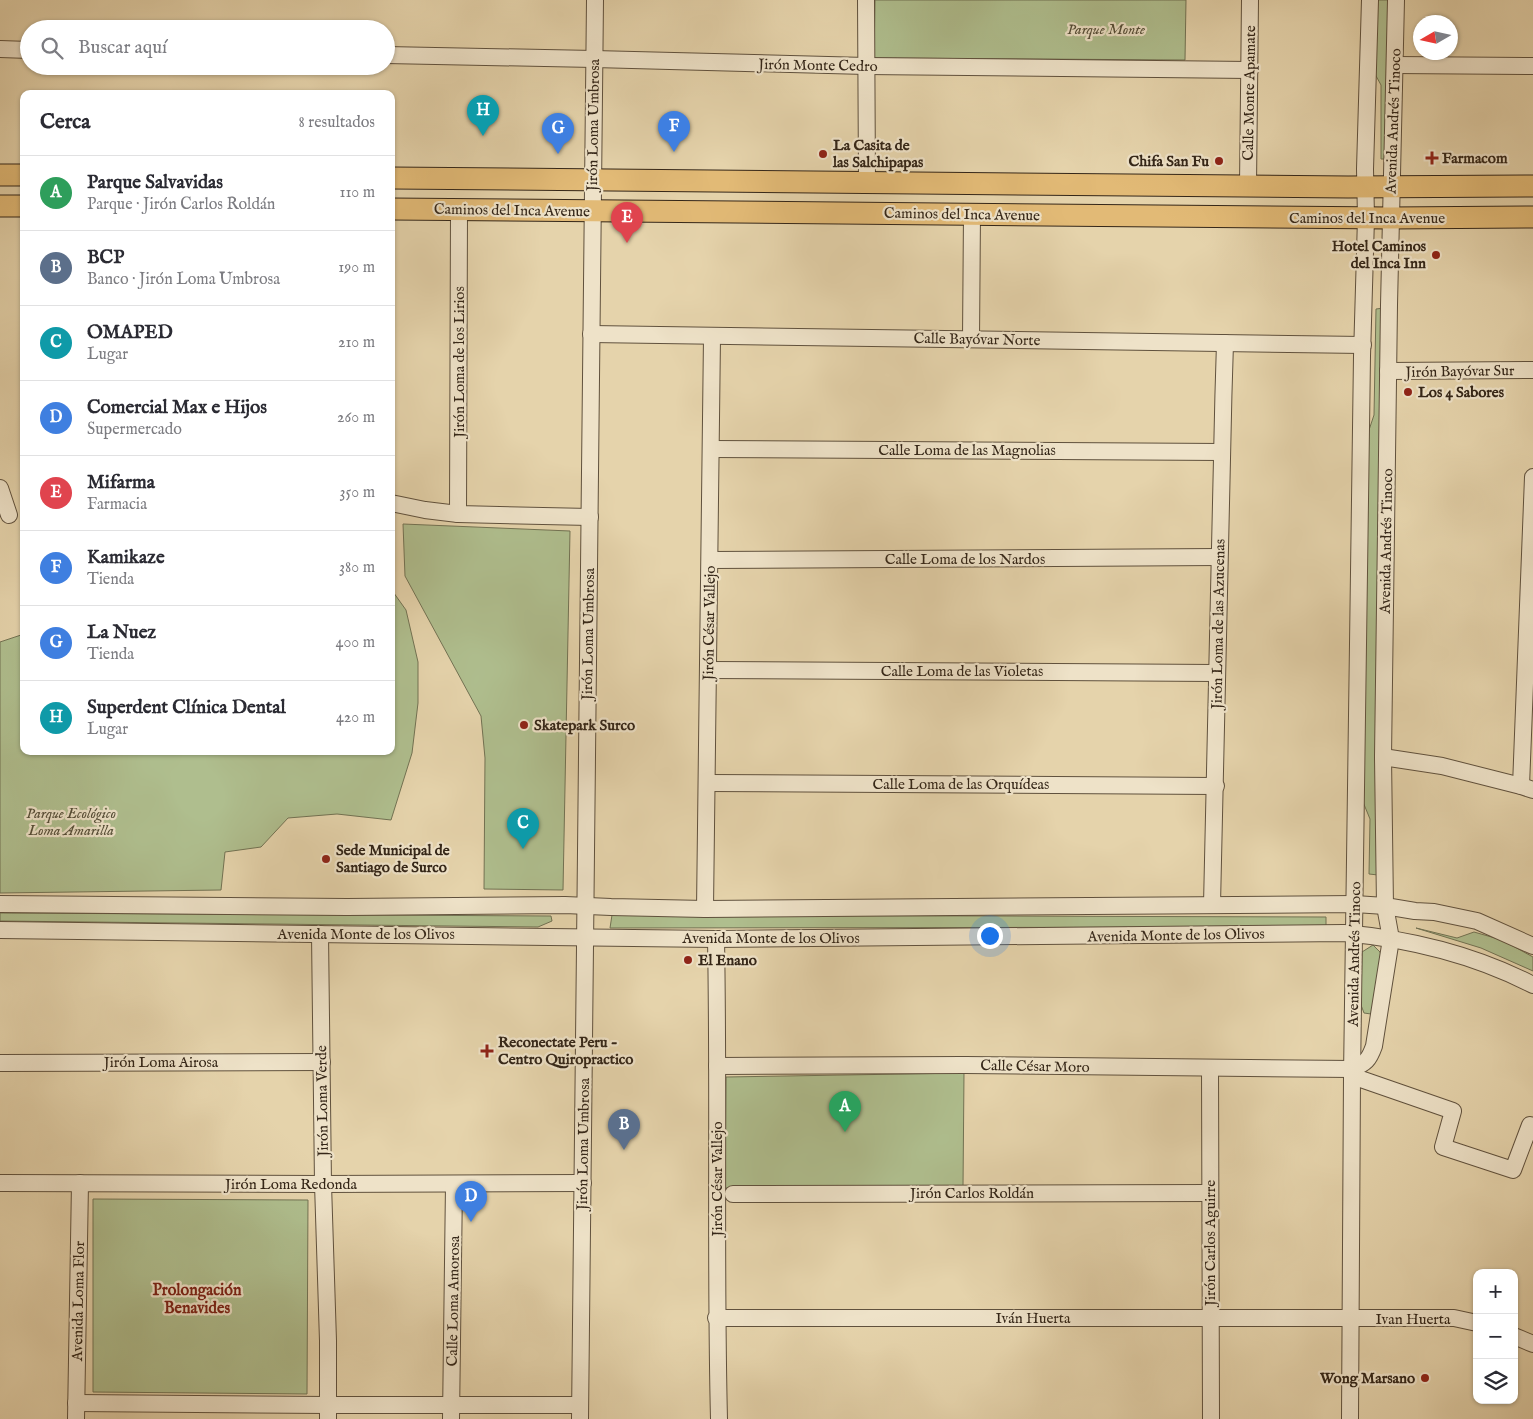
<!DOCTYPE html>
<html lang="es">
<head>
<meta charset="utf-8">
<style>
	body { margin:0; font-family:"IM FELL English",serif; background:#f7f7f7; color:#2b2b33 }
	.controls { position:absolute; right:15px; bottom:15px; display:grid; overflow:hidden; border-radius:10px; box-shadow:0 1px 4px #0004 }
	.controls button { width:45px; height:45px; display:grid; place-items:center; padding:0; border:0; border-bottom:1px solid #e1e1e2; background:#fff; color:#2b2b33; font:25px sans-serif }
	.compass { position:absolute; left:1413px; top:15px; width:45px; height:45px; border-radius:50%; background:#fff; box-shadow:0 1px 4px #0004; rotate:261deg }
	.you { position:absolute; left:989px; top:935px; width:18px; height:18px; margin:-12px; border:4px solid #fff; border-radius:50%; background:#1a73e8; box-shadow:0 0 0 8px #1a73e833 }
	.badge { display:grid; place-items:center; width:32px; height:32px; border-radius:50%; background:#8f2418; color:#fff; font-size:16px; font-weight:700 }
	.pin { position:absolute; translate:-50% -41px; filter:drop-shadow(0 1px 2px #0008) }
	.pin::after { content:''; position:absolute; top:26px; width:18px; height:15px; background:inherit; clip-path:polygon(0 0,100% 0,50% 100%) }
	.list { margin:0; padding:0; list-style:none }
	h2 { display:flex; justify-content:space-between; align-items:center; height:65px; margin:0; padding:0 20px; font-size:21px }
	h2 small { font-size:16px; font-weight:400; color:#7c7c81 }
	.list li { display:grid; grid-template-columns:32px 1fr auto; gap:15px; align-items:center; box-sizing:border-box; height:75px; padding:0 20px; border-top:1px solid #e1e1e2 }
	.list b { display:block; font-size:19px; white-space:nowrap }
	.list p { margin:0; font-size:16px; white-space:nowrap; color:#7c7c81 }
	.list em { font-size:16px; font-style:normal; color:#7c7c81 }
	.icon { flex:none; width:28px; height:28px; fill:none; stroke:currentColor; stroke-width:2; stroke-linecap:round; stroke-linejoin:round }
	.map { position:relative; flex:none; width:1533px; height:1419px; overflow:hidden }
	.search { position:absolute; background:#fff; box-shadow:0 1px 4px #0004; left:20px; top:20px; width:375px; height:55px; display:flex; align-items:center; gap:12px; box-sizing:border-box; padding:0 18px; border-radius:28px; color:#7c7c81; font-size:19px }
	.panel { position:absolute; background:#fff; box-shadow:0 1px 4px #0004; left:20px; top:90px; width:375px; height:665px; border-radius:10px }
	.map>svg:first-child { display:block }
	.green { fill:#afbe8e; stroke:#727253 }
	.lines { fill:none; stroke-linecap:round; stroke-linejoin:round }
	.minor-casing { stroke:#60513d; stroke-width:18 }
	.major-casing { stroke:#342618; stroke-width:23 }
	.minor { stroke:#eee2c8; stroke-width:16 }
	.major { stroke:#e2ba76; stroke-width:21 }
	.poi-dot { fill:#8f2418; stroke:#eee2c8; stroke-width:2 }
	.labels { text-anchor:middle; stroke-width:4.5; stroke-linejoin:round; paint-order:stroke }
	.park-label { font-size:15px; font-style:italic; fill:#534c36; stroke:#eee2c8 }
	.street-label { font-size:15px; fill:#342618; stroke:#eee2c8 }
	.poi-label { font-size:15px; font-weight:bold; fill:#342618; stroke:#eee2c8; text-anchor:start }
	.neighbourhood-label { font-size:16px; font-weight:bold; fill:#7a1f14; stroke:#eee2c8 }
</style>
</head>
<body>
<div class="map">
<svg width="1533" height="1419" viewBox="0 0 1533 1419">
	<rect width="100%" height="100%" fill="#e5d3ab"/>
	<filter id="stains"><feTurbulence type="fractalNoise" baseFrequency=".004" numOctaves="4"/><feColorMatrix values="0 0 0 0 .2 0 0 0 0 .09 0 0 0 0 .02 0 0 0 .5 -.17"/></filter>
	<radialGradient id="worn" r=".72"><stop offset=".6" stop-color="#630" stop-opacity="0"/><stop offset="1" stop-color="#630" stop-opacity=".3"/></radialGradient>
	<g class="green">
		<polygon points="875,0 1186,0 1185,60 874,58"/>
		<polygon points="1371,0 1393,0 1389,159 1381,159 1381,85 1370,65"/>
		<polygon points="1384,308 1378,875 1369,874 1370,819 1363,802 1368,433 1374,415 1376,309"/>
		<polygon points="403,524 570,531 563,890 484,889 485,758 481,716 405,576"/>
		<polygon points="391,589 406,610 418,662 418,703 412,753 391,820 337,814 288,818 261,847 225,852 221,890 0,893 0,642 24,634 24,751 391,751"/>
		<polygon points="0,913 551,916 552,921 538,927 0,921"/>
		<polygon points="612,915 1326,917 1326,927 610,928"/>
		<polygon points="1416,928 1457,938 1474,932 1502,940 1533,957 1533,971 1481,948"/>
		<polygon points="1373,945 1380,952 1382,958 1375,1007 1371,1014 1364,1013 1361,1005 1362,952"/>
		<polygon points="964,1073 963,1187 725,1188 726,1077"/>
		<polygon points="93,1199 308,1200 307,1394 93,1392"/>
	</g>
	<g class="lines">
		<g class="minor-casing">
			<g id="minor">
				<polyline points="866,0 867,181"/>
				<polyline points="0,49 29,50"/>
				<polyline points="386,55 594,59 866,66 1250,70"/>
				<polyline points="1395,65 1533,66"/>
				<polyline points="1248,185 1250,0"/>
				<polyline points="591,334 1363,345"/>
				<polyline points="971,339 972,214"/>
				<polyline points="1388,371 1533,370"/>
				<polyline points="711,449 1222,452"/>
				<polyline points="0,488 9,515"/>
				<polyline points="391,503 425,510 458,514 590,517"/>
				<polyline points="458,514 459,210"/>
				<polyline points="710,560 1219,557"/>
				<polyline points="708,670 1216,673"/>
				<polyline points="1383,757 1442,766 1521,786 1533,790"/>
				<polyline points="707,783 1216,786"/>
				<polyline points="1521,786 1533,477"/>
				<polyline points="0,904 347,907 565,905 611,907 705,909 1355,904 1385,906 1415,911 1434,912 1477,921 1533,946"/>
				<path d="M1212,905c5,-188 7,-375 13,-562"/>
				<polyline points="705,909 712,337"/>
				<path d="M0,930l716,9 628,-6c65,6 131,22 189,52"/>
				<polyline points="320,934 323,1184 328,1341 328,1419"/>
				<path d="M716,939c3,160 -1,320 3,480"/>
				<polyline points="0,1063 322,1062"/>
				<path d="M717,1066l248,-1 387,4c14,-6 17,-9 22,-23l17,-107 -6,-33 -2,-149 6,-452 7,-305"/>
				<polyline points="1210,1068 1211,1419"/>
				<polyline points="1352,1076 1453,1111 1443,1147 1513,1170 1530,1125 1533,1126"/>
				<polyline points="0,1183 323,1184 583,1183"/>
				<polyline points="733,1194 1210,1193"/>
				<polyline points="716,1318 1454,1318 1477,1323"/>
				<polyline points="1514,1336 1533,1344"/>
				<polyline points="76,1403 328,1405 580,1405"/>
				<polyline points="76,1419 80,1183"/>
				<polyline points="451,1419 454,1184"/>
				<polyline points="580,1419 595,0"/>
				<polyline points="1350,1419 1352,1076 1362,356 1366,218 1365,169 1370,0"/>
			</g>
		</g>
		<g class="major-casing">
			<g id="major">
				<polyline points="0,175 24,175"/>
				<polyline points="391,178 1348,187 1533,186"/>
				<polyline points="0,206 24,206"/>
				<polyline points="391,209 1390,218 1533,217"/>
			</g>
		</g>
		<use href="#minor" class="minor"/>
		<use href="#major" class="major"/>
	</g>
	<g class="poi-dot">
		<circle cx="823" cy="154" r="5"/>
		<path d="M1429.5 150.5h5v5h5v5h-5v5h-5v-5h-5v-5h5z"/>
		<circle cx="1219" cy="161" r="5"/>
		<circle cx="1436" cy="255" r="5"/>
		<circle cx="1408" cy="392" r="5"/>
		<circle cx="524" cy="725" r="5"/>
		<circle cx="326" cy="859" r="5"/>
		<circle cx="688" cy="960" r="5"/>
		<path d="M484.5 1043.5h5v5h5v5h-5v5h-5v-5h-5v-5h5z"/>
		<circle cx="1425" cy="1378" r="5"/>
	</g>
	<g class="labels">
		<g class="park-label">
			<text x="1106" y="34">Parque Monte</text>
			<text x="71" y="818">Parque Ecológico<tspan x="71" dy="17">Loma Amarilla</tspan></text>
		</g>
		<g class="street-label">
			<text transform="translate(818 65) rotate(1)" y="5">Jirón Monte Cedro</text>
			<text transform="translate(1249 93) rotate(-89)" y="5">Calle Monte Apamate</text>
			<text transform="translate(1393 121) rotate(-88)" y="5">Avenida Andrés Tinoco</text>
			<text transform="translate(593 125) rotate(-89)" y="5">Jirón Loma Umbrosa</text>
			<text transform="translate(512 210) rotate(1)" y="5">Caminos del Inca Avenue</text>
			<text transform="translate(962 214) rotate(1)" y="5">Caminos del Inca Avenue</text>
			<text x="1367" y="223">Caminos del Inca Avenue</text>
			<text transform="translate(977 339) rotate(1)" y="5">Calle Bayóvar Norte</text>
			<text transform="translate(459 362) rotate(-90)" y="5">Jirón Loma de los Lirios</text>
			<text transform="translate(1460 371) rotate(-1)" y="5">Jirón Bayóvar Sur</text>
			<text x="967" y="455">Calle Loma de las Magnolias</text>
			<text transform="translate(1386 541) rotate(-89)" y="5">Avenida Andrés Tinoco</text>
			<text x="965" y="564">Calle Loma de los Nardos</text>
			<text transform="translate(709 623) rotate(-89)" y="5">Jirón César Vallejo</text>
			<text transform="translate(1218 624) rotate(-89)" y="5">Jirón Loma de las Azucenas</text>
			<text transform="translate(588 634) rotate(-89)" y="5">Jirón Loma Umbrosa</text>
			<text x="962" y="676">Calle Loma de las Violetas</text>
			<text x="961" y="789">Calle Loma de las Orquídeas</text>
			<text x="366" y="939">Avenida Monte de los Olivos</text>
			<text transform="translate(1176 935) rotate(-1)" y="5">Avenida Monte de los Olivos</text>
			<text x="771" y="943">Avenida Monte de los Olivos</text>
			<text transform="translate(1354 954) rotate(-89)" y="5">Avenida Andrés Tinoco</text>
			<text x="161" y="1067">Jirón Loma Airosa</text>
			<text transform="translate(1035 1066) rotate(1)" y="5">Calle César Moro</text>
			<text transform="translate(322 1101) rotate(-91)" y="5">Jirón Loma Verde</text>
			<text transform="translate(583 1144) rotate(-89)" y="5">Jirón Loma Umbrosa</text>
			<text transform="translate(717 1179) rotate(-90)" y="5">Jirón César Vallejo</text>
			<text x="291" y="1189">Jirón Loma Redonda</text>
			<text x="972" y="1198">Jirón Carlos Roldán</text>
			<text transform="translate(1210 1243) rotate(-90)" y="5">Jirón Carlos Aguirre</text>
			<text transform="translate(78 1301) rotate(-89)" y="5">Avenida Loma Flor</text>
			<text transform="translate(453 1301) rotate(-89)" y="5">Calle Loma Amorosa</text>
			<text x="1033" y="1323">Iván Huerta</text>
			<text x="1413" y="1324">Ivan Huerta</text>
		</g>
		<g class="poi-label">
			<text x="833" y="150">La Casita de<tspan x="833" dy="17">las Salchipapas</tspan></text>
			<text x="1442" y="163">Farmacom</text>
			<text x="1209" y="166" text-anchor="end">Chifa San Fu</text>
			<text x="1426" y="251" text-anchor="end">Hotel Caminos<tspan x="1426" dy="17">del Inca Inn</tspan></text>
			<text x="1418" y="397">Los 4 Sabores</text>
			<text x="534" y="730">Skatepark Surco</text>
			<text x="336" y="855">Sede Municipal de<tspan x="336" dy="17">Santiago de Surco</tspan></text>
			<text x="698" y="965">El Enano</text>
			<text x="498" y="1047">Reconectate Peru -<tspan x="498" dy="17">Centro Quiropractico</tspan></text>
			<text x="1415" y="1383" text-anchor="end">Wong Marsano</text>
		</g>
		<g class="neighbourhood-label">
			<text x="197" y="1295">Prolongación<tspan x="197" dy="18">Benavides</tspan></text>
		</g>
	</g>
	<rect width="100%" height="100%" filter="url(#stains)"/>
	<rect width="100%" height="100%" fill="url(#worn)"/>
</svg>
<div class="controls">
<button>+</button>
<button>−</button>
<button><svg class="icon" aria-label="layers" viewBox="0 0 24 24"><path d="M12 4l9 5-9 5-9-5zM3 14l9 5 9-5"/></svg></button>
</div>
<svg class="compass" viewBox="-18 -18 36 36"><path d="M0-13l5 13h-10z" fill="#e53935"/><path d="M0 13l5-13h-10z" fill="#7c7c81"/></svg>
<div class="you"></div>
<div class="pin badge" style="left:845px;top:1132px;background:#2e9e5b">A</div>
<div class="pin badge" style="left:624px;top:1150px;background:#5c6f8a">B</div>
<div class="pin badge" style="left:523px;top:849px;background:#0f9aa8">C</div>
<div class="pin badge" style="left:471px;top:1222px;background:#3f7fe0">D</div>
<div class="pin badge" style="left:627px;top:243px;background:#e0444e">E</div>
<div class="pin badge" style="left:674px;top:152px;background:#3f7fe0">F</div>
<div class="pin badge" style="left:558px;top:154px;background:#3f7fe0">G</div>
<div class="pin badge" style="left:483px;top:136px;background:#0f9aa8">H</div>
<div class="search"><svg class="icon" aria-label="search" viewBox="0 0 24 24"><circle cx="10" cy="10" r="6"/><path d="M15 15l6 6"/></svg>Buscar aquí</div>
<section class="panel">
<h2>Cerca<small>8 resultados</small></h2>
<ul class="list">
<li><span class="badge" style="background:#2e9e5b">A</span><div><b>Parque Salvavidas</b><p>Parque · Jirón Carlos Roldán</p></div><em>110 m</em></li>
<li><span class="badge" style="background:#5c6f8a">B</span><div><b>BCP</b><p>Banco · Jirón Loma Umbrosa</p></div><em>190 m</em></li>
<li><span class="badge" style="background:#0f9aa8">C</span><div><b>OMAPED</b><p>Lugar</p></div><em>210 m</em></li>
<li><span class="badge" style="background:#3f7fe0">D</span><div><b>Comercial Max e Hijos</b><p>Supermercado</p></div><em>260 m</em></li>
<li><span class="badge" style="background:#e0444e">E</span><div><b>Mifarma</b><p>Farmacia</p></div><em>350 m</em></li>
<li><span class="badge" style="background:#3f7fe0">F</span><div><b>Kamikaze</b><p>Tienda</p></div><em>380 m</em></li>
<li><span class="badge" style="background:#3f7fe0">G</span><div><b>La Nuez</b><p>Tienda</p></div><em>400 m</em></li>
<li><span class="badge" style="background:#0f9aa8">H</span><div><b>Superdent Clínica Dental</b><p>Lugar</p></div><em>420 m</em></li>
</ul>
</section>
</div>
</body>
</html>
